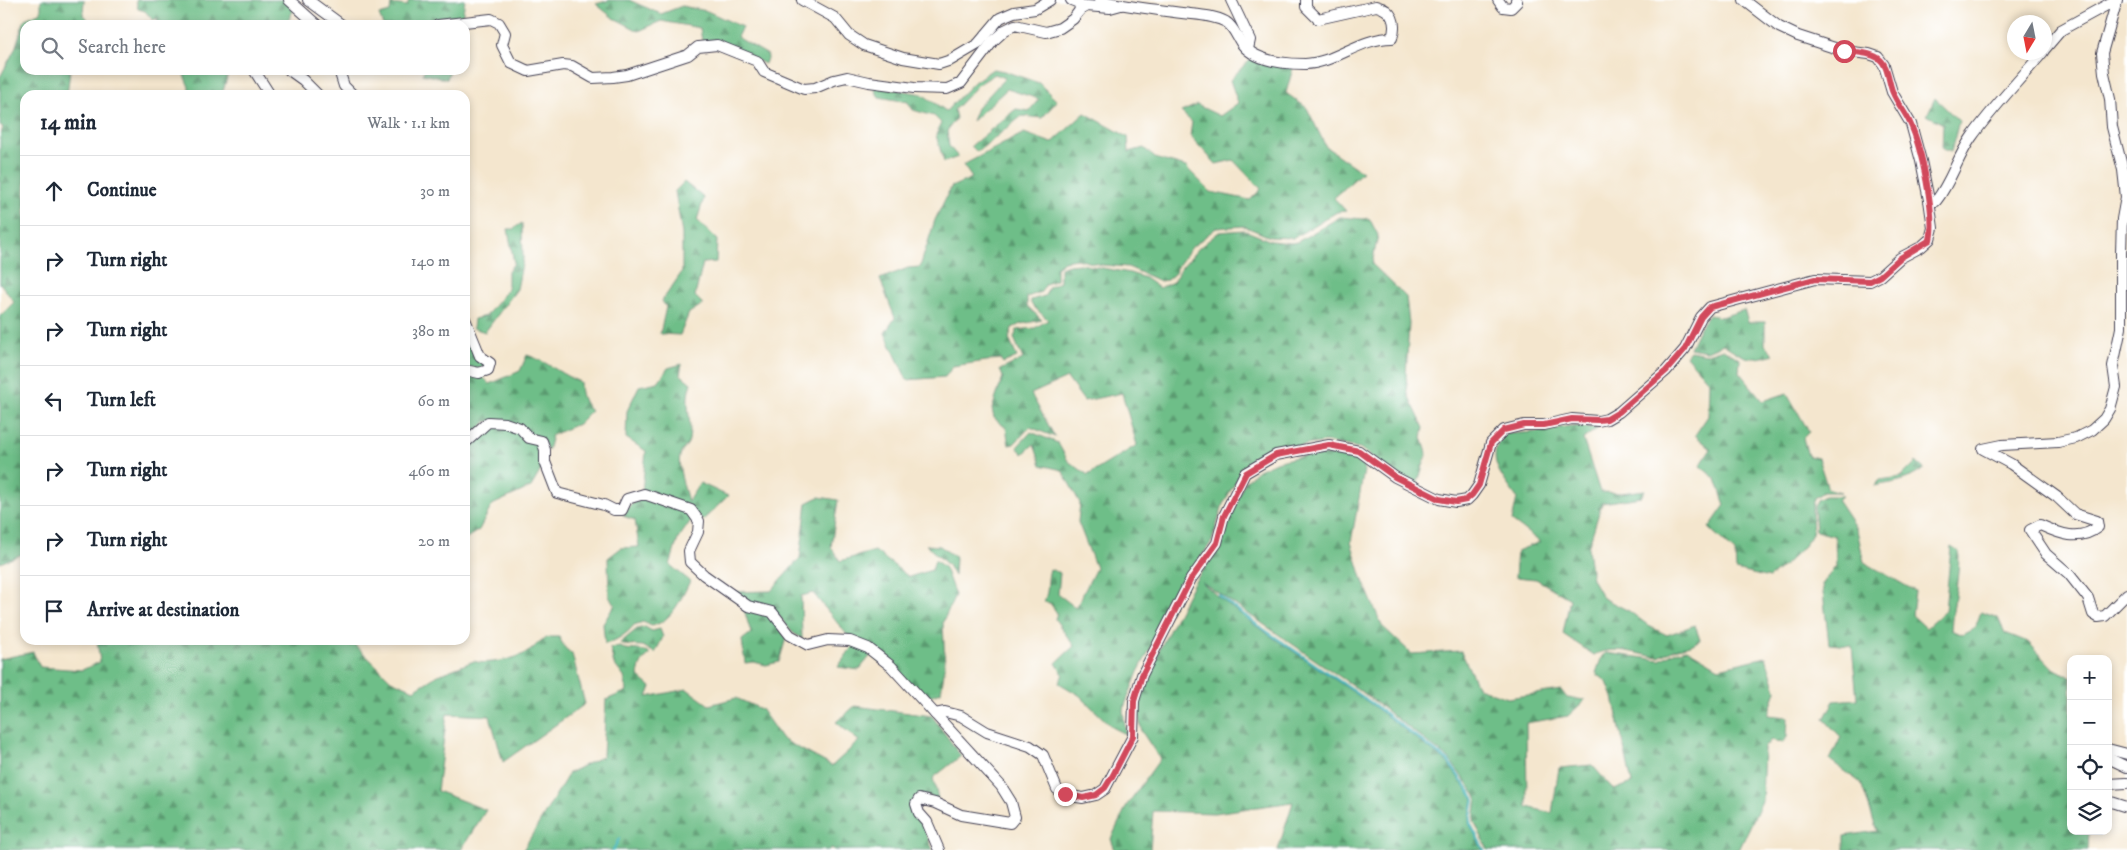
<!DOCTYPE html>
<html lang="en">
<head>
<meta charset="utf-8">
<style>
	body { margin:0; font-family:"IM FELL DW Pica",serif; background:#f2f2f3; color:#1f2937 }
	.controls { position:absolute; right:15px; bottom:15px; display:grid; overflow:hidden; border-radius:10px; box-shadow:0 2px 8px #0003 }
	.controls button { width:45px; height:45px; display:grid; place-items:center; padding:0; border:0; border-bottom:1px solid #e0e1e3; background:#fff; color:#1f2937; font:25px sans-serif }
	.compass { position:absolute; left:2007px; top:15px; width:45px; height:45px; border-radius:50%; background:#fff; box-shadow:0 2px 8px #0003; rotate:190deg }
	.stop { position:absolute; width:15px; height:15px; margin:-11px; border:4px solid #d1495b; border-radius:50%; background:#fff }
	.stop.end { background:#d1495b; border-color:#fff; box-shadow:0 1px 5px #0008 }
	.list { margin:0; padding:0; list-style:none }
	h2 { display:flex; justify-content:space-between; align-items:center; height:65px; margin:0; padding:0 20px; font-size:21px }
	h2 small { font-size:16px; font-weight:400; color:#747a83 }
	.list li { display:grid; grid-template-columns:32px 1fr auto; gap:15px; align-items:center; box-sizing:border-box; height:70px; padding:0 20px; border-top:1px solid #e0e1e3 }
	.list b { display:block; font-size:19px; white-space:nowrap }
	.list em { font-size:16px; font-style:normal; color:#747a83 }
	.icon { flex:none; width:28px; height:28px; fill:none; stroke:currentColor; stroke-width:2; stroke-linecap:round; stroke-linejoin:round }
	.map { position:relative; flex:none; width:2127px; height:850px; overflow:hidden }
	.search { position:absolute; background:#fff; box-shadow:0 2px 8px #0003; left:20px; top:20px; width:450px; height:55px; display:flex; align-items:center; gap:12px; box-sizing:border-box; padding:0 18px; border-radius:15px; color:#747a83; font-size:19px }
	.panel { position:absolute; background:#fff; box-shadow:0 2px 8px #0003; left:20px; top:90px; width:450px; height:555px; border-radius:15px }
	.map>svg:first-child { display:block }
	.forest { fill:url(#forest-firs); stroke:#487062 }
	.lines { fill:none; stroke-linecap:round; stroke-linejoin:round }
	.stream { stroke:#4ab9c0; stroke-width:2.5 }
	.minor-casing { stroke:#423f51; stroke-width:12 }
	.minor { stroke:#fff; stroke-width:10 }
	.route { stroke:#d1495b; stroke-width:6 }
</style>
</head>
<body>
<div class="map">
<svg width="2127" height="850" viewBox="0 0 2127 850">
	<defs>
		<pattern id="forest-firs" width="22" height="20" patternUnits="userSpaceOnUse" patternTransform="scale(1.25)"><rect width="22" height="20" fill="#6ebe88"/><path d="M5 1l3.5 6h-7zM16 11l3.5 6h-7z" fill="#5a9a70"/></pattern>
	</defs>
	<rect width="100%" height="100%" fill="#fff"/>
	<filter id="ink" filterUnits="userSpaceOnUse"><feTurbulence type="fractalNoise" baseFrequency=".02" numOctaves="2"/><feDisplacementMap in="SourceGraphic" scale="10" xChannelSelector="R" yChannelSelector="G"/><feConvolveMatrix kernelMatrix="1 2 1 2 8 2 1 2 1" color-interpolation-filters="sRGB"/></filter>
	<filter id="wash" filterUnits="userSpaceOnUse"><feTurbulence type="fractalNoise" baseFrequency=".0096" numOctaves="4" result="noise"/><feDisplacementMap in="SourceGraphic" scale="20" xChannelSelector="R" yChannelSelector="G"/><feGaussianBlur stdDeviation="1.12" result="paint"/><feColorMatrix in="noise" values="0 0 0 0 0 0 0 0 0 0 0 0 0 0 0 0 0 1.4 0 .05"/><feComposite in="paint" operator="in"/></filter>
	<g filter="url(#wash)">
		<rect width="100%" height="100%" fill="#f4e6ce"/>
		<g class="forest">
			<polygon points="41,0 84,0 83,15 94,25 25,25 25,70 70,70 67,95 25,95 25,553 0,563 0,316 14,302 0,283 0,138 3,127 0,125 0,77 15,49 25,19 41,12"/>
			<polygon points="136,0 285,0 294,9 286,25 157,25 158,18 153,20 145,11 138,9"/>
			<polygon points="409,0 465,0 462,18 439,22 431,25 383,25 379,15 390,12 391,4 407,6"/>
			<polygon points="610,0 629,0 661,14 682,6 707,11 742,27 737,37 768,55 765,64 717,42 702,41 700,28 661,21 639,31 612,17 596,4"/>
			<polygon points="1253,56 1293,68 1286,93 1307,108 1326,147 1362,172 1334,198 1346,211 1337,212 1293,238 1270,237 1244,226 1216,228 1192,247 1177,267 1175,273 1167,280 1160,281 1128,267 1102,265 1076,259 1064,261 1056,267 1056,280 1046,284 1041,292 1027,297 1027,306 1042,320 1021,324 1012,328 1009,339 1017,357 1003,363 1000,359 953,366 945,377 907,380 885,333 895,318 880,279 908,268 920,267 935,220 951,187 972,178 963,165 1024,133 1052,143 1085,113 1128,137 1129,152 1144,148 1155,158 1186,167 1211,192 1250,200 1261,189 1233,160 1216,164 1190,136 1192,122 1181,112 1197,105 1220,116 1238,103 1230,80"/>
			<polygon points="993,69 1004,71 1039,83 1057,101 1042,118 1022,116 977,152 971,146 1016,109 1029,111 1039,99 1007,89 972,121 977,108 1005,78 995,74 979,84 954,110 956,118 947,131 949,146 958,157 944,162 936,135 941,123 934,116 913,110 908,102 879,97 875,91 876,86 922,94 946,111 974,82"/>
			<polygon points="182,70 229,70 222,95 189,95 189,87"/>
			<polygon points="424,70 450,70 447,79 423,74"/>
			<polygon points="1935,98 1959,121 1951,152 1942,149 1943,124 1927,115"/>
			<polygon points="684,182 704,198 697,220 717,239 716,262 703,263 695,296 703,304 689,313 680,335 660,334 666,307 662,301 682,272 682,234 675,191"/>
			<path d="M1340,217l23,2 6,-1 9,17 -6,29 34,33 3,26 -3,53 2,19 16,33 -2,9 5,16 -10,32 -22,-10 -35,-27 -35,-6 -44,7 -16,5 -21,13 -21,37 -11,37 -24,36 -50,95 -15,38 3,24 -14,-7 -33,-32 -20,-12 4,-9 -7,-11 18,-17 -19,-27 2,-6 -7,-10 -6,-1c6,-15 2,-19 6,-33l10,4 -2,21 18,14 20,-40 -18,-46 2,-19 -18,-33 -21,-5 -7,-21 -11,10 -6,-7 14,-15 27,11 10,18 20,14 49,-30 -15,-52 -38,8 -17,-23 -36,16 24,43 -25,-10 -16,17 -5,1 -3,-17 -12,-10 -2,-9 11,-32 -3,-7 23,-11 -9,-21 3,-8 18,-2 13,-8 -17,-16v-4l14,-4 4,-9 11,-5v-14l9,-3 11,-1 50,9 15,5 14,10 14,-6 9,-15 17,-19 20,-16 25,-2 27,11 20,2 6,-1z"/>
			<polygon points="522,223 523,259 517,289 485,332 473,328 474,319 486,316 508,289 508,272 514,263 508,229 513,229"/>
			<path d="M1744,310l4,12h17v23l9,9c-26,8 -29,4 -51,-10l-16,7 -17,-3 10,-21 9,-12 12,2z"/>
			<polygon points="468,337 475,357 483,362 485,367 478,369 465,367 465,339"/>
			<path d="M1723,349l17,10 -1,13 24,29 24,-8 22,39 -6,6 5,18 10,2 10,31 13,3h-18l-9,6c-4,12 0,23 -2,35 -3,12 -32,36 -43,45l-33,-8 -1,-18 -26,-24 16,-23 -9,-26 -16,-13 11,-17 -16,-14 13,-19 1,-34 -23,-26 4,-5 17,3z"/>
			<path d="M527,355c20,6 34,20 53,27 0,12 3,21 11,29l-13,13 -26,11 -4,16 -6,-12 -55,-18 -22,21v-70l15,2 10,10 30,-13z"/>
			<path d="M682,364l-2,10 11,9c-8,20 2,37 -2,57 -1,6 -8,10 -9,16 -3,10 5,35 8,45l12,-18 28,13 -25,24 -61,-28 4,-41 -20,-13 1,-27 12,-25 19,-4 10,-14z"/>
			<polygon points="490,425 505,426 540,444 544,465 531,487 492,505 479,530 465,539 465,445"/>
			<path d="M1570,426l28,2 -15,11 17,53 21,1 24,-3 -4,7 -39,6 -14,45 4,31 11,19 26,13 20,15 18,9 28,-10 5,15 -9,5 -17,4 -15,8c-23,-2 -42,-13 -65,-2l-31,-21 7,-35 -34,-20 -21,-2 2,-26 23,-9 -28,-21 5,-23c-15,-22 -33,-39 -13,-64l33,-2z"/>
			<polygon points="1319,455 1344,455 1365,465 1351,542 1363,581 1382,626 1412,654 1461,651 1478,688 1508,698 1561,690 1567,698 1585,700 1568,716 1526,723 1527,807 1552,813 1559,768 1592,765 1614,790 1632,783 1613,697 1607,682 1596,673 1602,656 1606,653 1660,660 1674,652 1687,649 1719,668 1766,657 1776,691 1768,715 1788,717 1787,737 1783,743 1771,740 1764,748 1762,801 1739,850 1488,850 1474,821 1477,797 1449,759 1365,694 1202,582 1217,596 1256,626 1372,705 1447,762 1473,798 1469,823 1483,850 1278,850 1293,802 1214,813 1153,811 1150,850 1115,850 1111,839 1127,805 1160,759 1142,732 1139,718 1138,702 1146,676 1193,584 1220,547 1236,499 1245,482 1258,470 1276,462 1297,457"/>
			<path d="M1916,462l8,7c-19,13 -28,13 -50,17l6,-6 21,-3z"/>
			<path d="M1825,496h17l-5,4 20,30 7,32 51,29 -3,24 14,13 19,-17 6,-64 8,5c0,27 -6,52 -8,78l11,5 13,-7 6,-16 17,6 7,15 23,9 24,25 19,11v153h18l-1,19h-244v-14l33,-5 -16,-48 -31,-23 11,-23 -17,-18 10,-18 23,-2 -5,-53 -23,-2 -7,-60 14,-18 -1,-30 -19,-5 -2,-24 3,-7z"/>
			<polygon points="819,497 838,500 831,547 840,561 875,551 909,577 932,570 935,560 945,568 955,595 943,622 945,666 941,692 924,698 848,636 813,593 801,596 802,639 792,632 773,609 749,603 730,592 771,591 800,558 807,503"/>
			<path d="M646,498l39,13 7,8 -14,20 -8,26 20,16c-9,18 -18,40 -38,45l-9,-4 -9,3c-7,9 -18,16 -29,19l-2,-20 12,-20 -6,-7 -1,-39 13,-10 18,-1 -4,-27 -12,-4c6,-10 11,-17 23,-18z"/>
			<polygon points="926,545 940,546 955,557 954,576 948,565"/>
			<polygon points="743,606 772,615 786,638 779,662 766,665 754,662 745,663 742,640 751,633"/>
			<polygon points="645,627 652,631 660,629 663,637 655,653 643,646 623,645 620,643 637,629"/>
			<path d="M550,637h9l6,11 7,6 13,50 -82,58 -13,-46 -43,-2 -10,77 49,19 -25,40h-461v-191l33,-7 7,15 42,3 18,-8 -3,-22h253l41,40 23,10 24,-15 36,-14c11,5 47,-3 57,-11 7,-6 9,-11 19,-13z"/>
			<polygon points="854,644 872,654 859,670 838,667"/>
			<path d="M620,647c9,5 19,0 30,7 -8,6 -11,12 -12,22l13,11 -4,10 40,-8 22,16 27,-7 25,11 21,30 50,27 27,-25 -23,-19 19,-16 77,10 29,40 -28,22 5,21 -12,-3 -9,2 -1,19 8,11 9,22h-97l-5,-2 -3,2h-305l46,-77 34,-17 3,-56 21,-9 -3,-14 -10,-13 -4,-16z"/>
		</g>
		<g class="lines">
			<g class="stream">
				<polyline points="1218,595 1256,624 1373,704 1448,761 1474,798 1470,823 1484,850"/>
				<polyline points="613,850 619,839"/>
			</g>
		</g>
	</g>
	<g filter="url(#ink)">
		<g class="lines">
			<g class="minor-casing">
				<g id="minor">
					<polyline points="289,0 317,25"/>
					<polyline points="308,0 342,25"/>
					<polyline points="802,0 835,18 849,35 864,45 903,58 939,64 951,60 978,44 1000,18 1014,12 1035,9 1050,0"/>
					<polyline points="1071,0 1079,3 1080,10"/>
					<path d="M1099,0c28,7 55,9 83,13 15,2 31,2 44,9 7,4 11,15 16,22 13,17 43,20 63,20 31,-1 54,-26 87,-26 5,-15 1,-28 -16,-32l-58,13 -12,-12v-7"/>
					<polyline points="1231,0 1250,40 1248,49"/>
					<polyline points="1498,0 1503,7 1511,8 1517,2 1516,0"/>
					<path d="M1744,0l35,27 19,9 46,15 25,3 9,3 6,8 8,27 19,32 10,37 8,39 7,1c15,-19 21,-43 35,-63 21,-30 48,-57 72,-86"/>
					<path d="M2117,0l-15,53 2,20 6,26 2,28 11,43 3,27 -4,22 -1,34v75l-8,38 3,21 -6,22 -6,10 -12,11 -16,8 -18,4 -56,3 -19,4 28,15 46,33 18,17 22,7 1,6c-19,15 -38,7 -58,-2l-10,5 16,24 23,20 19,24 5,16 5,3 7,-1 22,-22"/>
					<polyline points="438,25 491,19 499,23 505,33 502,45 511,63 528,71 563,65 572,66 593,78 613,77 627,75 688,55 698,47 717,45 757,61 764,72 804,89 815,88 834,80 847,77 869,82 914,88 947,89 961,83 993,41 1005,30 1015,25 1046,32 1060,28 1073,19 1080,10 1087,6 1110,8 1121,5"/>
					<polyline points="2044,50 2061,30 2116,0"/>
					<polyline points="254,70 270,95"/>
					<polyline points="289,70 303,80 318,95"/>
					<polyline points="339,70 344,86 353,95"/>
					<polyline points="465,319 480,356 490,363 488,370 479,373 465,370"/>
					<polyline points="465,443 488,422 505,423 520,428 529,438 542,441 545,450 545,462 557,493 604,505 614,510 622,510 627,499 644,494 691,510 699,521 698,532 689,551 690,562 704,575 748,606 772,612 790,635 808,645 828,640 850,641 868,648 891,666 1001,786 1011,802 1015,817 1010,823 961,815 935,803 919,799 916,804 919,813 927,822 939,850"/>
					<polyline points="935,714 945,712 961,716 987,732 1030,746 1043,755 1057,789 1065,795 1083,798 1096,795 1105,789 1133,736 1134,701 1142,675 1191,579 1217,543 1224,516 1245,473 1276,455 1329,445 1359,451 1395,477 1439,499 1456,502 1467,500 1472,495 1479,485 1491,443 1504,430 1524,425 1544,425 1572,419 1598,421 1607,419 1619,412 1666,371 1685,349 1701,317 1710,307 1815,279 1870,281 1880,276 1900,258 1921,247 1930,239 1933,228 1929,200"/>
					<polyline points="2108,749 2127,754"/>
					<polyline points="2108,758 2127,767"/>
					<polyline points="2108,784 2127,783"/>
					<polyline points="2108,801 2127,807"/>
				</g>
			</g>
			<use href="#minor" class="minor"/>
		</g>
	</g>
	<g class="lines" filter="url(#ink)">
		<path class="route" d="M1065,794l18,4 13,-3 9,-7 8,-13 20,-39 1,-35 8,-26 49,-96 26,-36 7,-27 22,-43 30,-18 53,-10 30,6 36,26 44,22 17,3 10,-2 6,-5 7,-10 12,-42 13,-13 20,-5h20l28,-6 26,1 9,-1 12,-7 47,-41 19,-22 16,-32 9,-10 105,-28 55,2 10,-5 20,-18 30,-18c6,-25 -9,-94 -20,-117 -5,-11 -13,-20 -17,-30 -5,-11 -4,-28 -15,-35 -9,-6 -24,-6 -34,-7"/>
	</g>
</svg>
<div class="controls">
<button>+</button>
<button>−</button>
<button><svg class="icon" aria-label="locate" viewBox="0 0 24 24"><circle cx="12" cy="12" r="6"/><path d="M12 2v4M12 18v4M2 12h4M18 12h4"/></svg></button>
<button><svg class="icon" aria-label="layers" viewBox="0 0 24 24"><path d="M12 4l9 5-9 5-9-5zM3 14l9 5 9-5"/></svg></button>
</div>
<svg class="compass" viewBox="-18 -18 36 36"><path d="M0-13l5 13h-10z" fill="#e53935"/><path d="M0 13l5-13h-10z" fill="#747a83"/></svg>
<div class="stop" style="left:1844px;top:51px"></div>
<div class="stop end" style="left:1065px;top:794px"></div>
<div class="search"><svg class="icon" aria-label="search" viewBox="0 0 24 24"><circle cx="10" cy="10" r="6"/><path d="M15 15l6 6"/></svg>Search here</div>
<section class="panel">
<h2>14 min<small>Walk · 1.1 km</small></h2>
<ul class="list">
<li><svg class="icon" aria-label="ahead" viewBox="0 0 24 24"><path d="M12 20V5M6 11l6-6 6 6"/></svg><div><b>Continue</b></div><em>30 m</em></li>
<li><svg class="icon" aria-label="right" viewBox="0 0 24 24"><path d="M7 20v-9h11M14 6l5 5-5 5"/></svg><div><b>Turn right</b></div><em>140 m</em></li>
<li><svg class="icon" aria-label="right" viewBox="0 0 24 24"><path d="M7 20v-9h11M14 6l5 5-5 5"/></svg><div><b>Turn right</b></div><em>380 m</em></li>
<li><svg class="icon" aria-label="left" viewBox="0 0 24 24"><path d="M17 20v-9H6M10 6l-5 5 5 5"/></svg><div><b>Turn left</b></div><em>60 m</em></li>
<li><svg class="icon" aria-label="right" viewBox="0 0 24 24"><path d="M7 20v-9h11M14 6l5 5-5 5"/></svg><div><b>Turn right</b></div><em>460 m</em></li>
<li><svg class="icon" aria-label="right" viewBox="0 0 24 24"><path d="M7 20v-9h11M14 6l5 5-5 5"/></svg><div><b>Turn right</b></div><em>20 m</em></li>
<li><svg class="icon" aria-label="arrive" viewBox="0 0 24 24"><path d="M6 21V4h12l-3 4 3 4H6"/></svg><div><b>Arrive at destination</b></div></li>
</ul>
</section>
</div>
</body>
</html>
